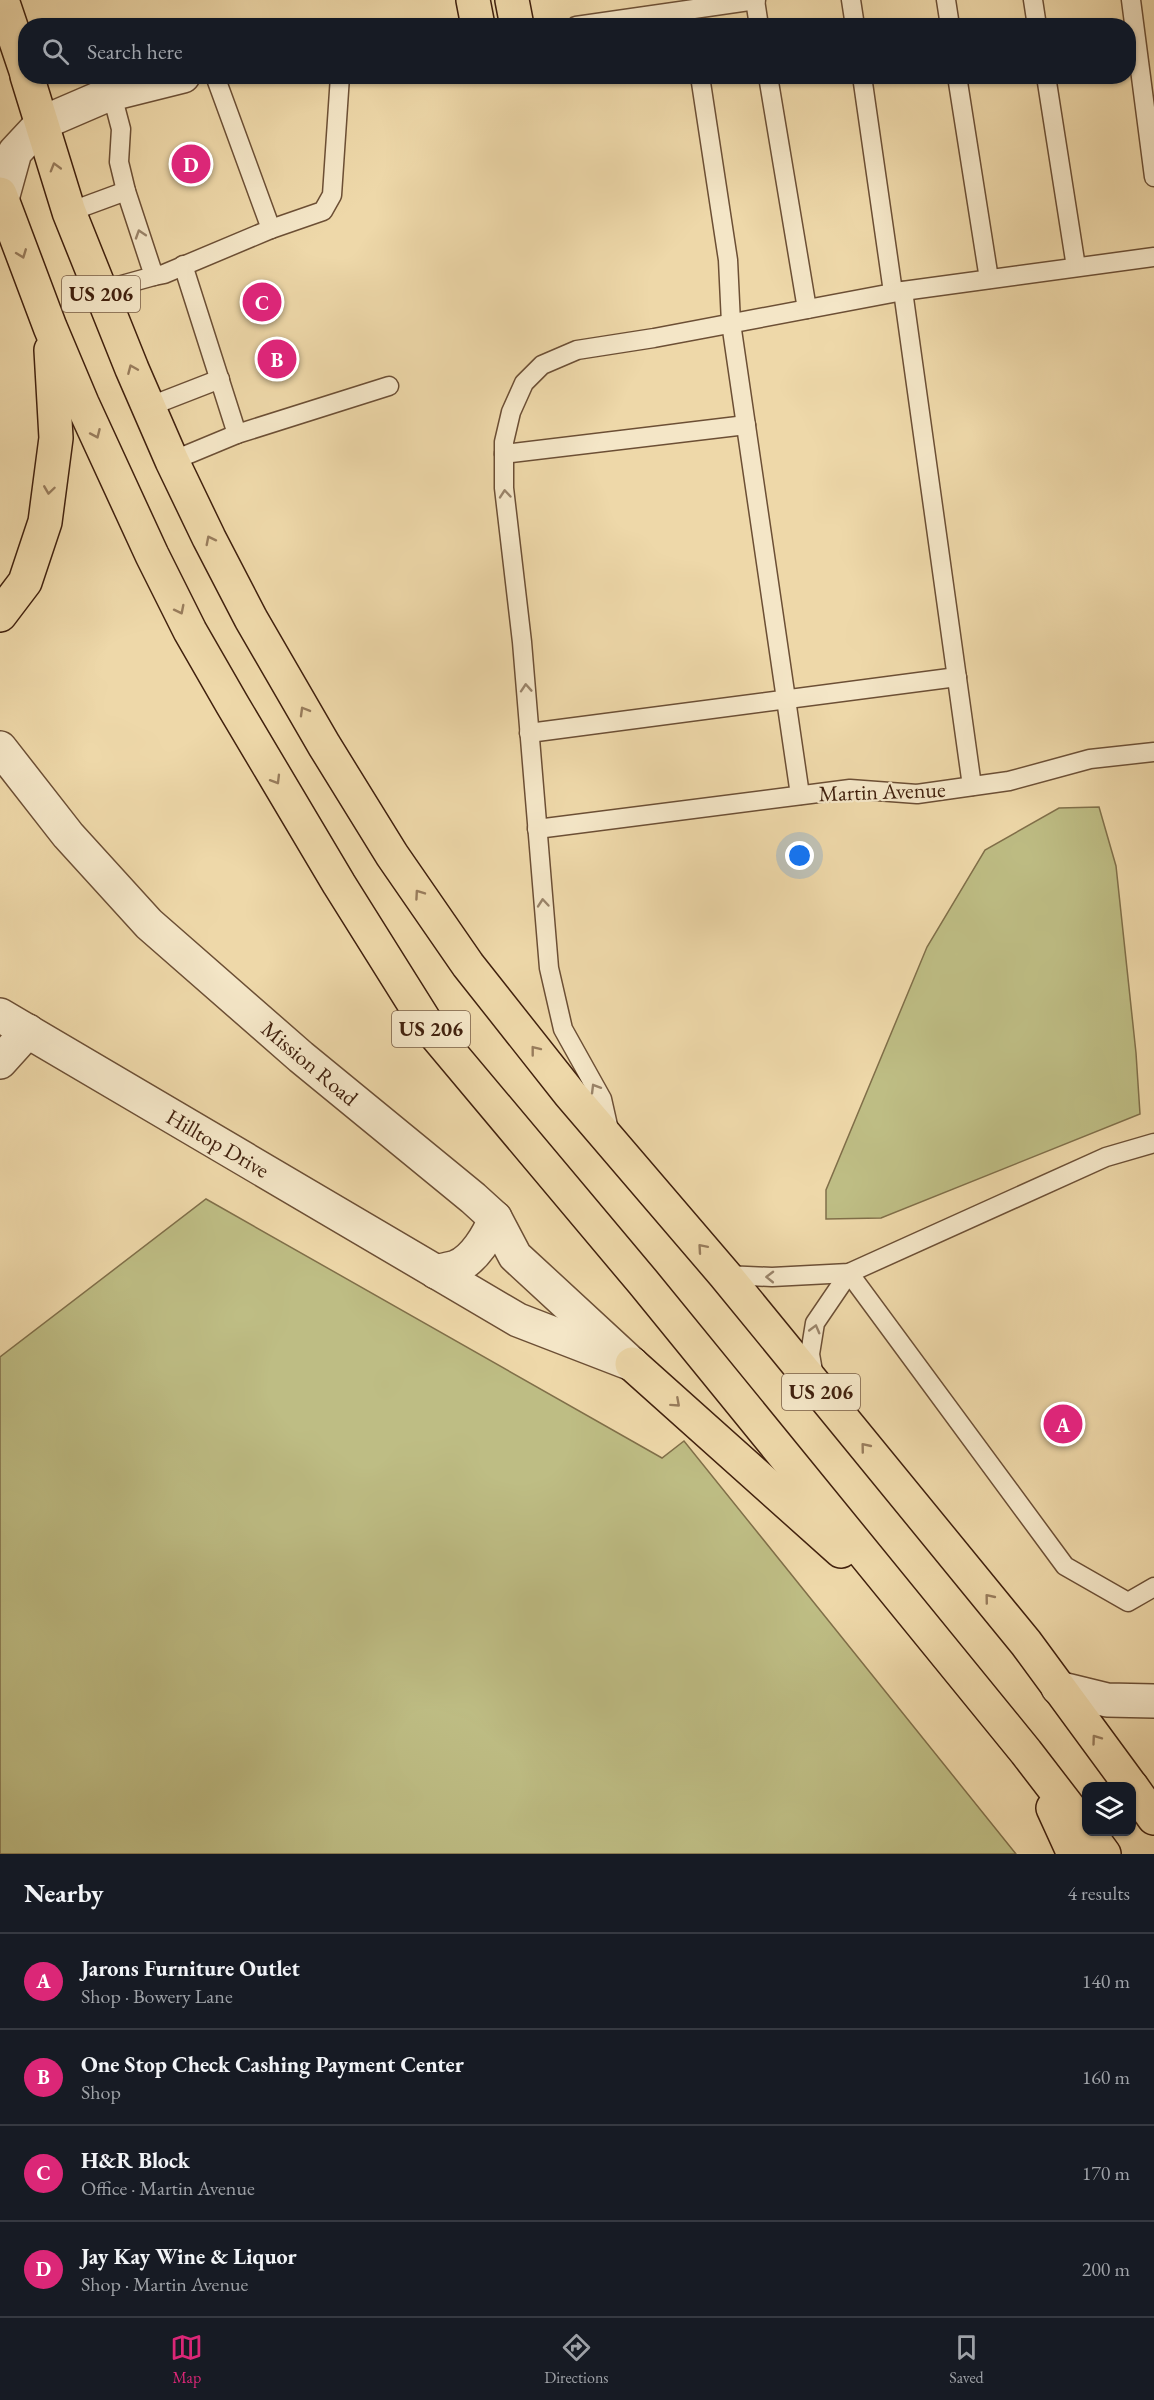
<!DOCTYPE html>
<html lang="en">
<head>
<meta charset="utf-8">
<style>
	body { margin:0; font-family:"EB Garamond",serif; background:#242831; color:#f1f3f6 }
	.controls { position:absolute; right:18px; bottom:18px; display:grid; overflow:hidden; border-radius:12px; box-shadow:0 2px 4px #0004 }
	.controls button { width:54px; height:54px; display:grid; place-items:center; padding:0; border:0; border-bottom:2px solid #363941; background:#171b24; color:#f1f3f6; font:30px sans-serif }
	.you { position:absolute; left:800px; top:856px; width:21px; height:21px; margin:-15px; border:4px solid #fff; border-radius:50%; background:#1a73e8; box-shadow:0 0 0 9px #1a73e833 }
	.badge { display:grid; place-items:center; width:39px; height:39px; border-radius:50%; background:#db2777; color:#fff; font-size:20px; font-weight:700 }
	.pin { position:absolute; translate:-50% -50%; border:3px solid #fff; box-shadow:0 2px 6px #0006 }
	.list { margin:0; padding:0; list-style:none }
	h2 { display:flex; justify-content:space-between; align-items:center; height:78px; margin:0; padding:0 24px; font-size:26px }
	h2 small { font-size:20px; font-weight:400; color:#9ea1a6 }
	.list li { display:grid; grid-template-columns:39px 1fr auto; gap:18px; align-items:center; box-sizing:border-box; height:96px; padding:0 24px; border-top:2px solid #363941 }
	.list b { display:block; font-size:22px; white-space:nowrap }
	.list p { margin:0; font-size:20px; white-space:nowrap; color:#9ea1a6 }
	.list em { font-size:20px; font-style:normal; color:#9ea1a6 }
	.icon { flex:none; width:33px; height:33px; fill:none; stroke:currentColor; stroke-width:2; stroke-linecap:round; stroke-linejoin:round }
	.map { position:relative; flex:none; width:1154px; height:1854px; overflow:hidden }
	.search { position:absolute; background:#171b24; box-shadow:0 2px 4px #0004; left:18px; right:18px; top:18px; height:66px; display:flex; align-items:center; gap:15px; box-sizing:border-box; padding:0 21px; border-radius:24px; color:#9ea1a6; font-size:22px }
	.sheet { height:462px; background:#171b24 }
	nav { display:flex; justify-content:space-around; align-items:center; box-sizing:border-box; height:84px; border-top:2px solid #363941; background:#171b24; font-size:16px; color:#9ea1a6 }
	nav a { display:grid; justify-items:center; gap:3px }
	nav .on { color:#db2777 }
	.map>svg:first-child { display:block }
	.green { fill:#bebd84; stroke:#806f49; stroke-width:1.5 }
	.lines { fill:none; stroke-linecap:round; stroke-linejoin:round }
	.service-casing { stroke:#6c4f35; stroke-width:21 }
	.minor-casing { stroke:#6c4f35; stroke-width:36 }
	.tertiary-casing { stroke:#6c4f35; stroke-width:36 }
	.trunk-casing { stroke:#41210e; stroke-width:36 }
	.service { stroke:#f4e6c7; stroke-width:18 }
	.minor { stroke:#f4e6c7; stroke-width:33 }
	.tertiary { stroke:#f4e6c7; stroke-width:33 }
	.trunk { stroke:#eed8a9; stroke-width:33 }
	.oneway { stroke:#987c5c }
	.oneway2 { stroke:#9a846a }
	.labels { text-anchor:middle; stroke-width:4.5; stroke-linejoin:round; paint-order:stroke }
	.shield { fill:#f4e6c7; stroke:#775c46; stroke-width:1.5 }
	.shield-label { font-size:21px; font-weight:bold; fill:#41210e }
	.street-label { font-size:22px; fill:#41210e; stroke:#f4e6c7 }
</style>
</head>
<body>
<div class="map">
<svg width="1154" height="1854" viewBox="0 0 1154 1854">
	<rect width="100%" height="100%" fill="#eed8a9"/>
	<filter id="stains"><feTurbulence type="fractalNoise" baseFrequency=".00333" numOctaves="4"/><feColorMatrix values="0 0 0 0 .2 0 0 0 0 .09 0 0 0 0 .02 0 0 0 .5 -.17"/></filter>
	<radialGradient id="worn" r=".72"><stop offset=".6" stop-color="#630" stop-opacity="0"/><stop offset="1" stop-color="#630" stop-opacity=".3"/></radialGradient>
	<g class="green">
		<polygon points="1099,807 1116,866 1136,1053 1140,1114 881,1218 826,1219 826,1190 927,947 985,850 1059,808"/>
		<polygon points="206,1199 662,1458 684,1441 1016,1854 0,1854 0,1357"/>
	</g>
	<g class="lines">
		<g class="service-casing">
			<g id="service">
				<polyline points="755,0 759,26"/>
				<polyline points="851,0 855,26"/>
				<polyline points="946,0 950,26"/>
				<polyline points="1033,0 1037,26"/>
				<polyline points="1131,0 1154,177"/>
				<polyline points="576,26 756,0"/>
				<polyline points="700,76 728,260 731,323 800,795"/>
				<polyline points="768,76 807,309"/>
				<polyline points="862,76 893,292"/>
				<polyline points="957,76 989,279"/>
				<polyline points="1046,76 1076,267"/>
				<polyline points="69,212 126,191"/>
				<polyline points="271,229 323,211 332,195 340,76"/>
				<polyline points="154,276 164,274 271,229 215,76"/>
				<polyline points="100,291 154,276 126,191 119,162 121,129 116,110 107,95"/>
				<polyline points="903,291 972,786"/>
				<polyline points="148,407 220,379"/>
				<polyline points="237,434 389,386"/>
				<polyline points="504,454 746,425"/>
				<polyline points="172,461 237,434 183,265"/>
				<polyline points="529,733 957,677"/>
				<polyline points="537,829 850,789 917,794 1009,781 1090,759 1154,752"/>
				<polyline points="609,1130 602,1099 563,1029 549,968 522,642 504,488 504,442 511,412 524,383 542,365 577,350 654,338 903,291 1154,257"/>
				<polyline points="849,1273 1065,1566 1128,1602 1154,1587"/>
				<polyline points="725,1275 772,1277 849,1273 1106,1157 1154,1143"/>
				<polyline points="814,1377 810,1354 815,1323 849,1273"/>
			</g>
		</g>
		<g class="minor-casing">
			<g id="minor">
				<polyline points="2,199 15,152 42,123 107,95 183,76"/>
				<polyline points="0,1015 518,1320 632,1364"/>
				<polyline points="0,1062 28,1031"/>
				<path d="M436,1272c7,-2 14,-3 20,-5 18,-7 33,-32 39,-49"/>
				<polyline points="1058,1688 1107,1700 1154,1701"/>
			</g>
		</g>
		<g class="tertiary-casing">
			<polyline id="tertiary" points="0,748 68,835 149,924 301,1057 473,1198 495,1218 515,1256 632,1364"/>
		</g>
		<g class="trunk-casing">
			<g id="trunk">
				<polyline points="2,0 26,71"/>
				<polyline points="473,0 478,26"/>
				<polyline points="512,0 517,26"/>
				<polyline points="27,76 69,212 132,369 172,461 209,538 251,619 324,745 392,855 468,965 570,1094 725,1275 1026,1643 1131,1786"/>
				<polyline points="0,194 50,327 82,403 152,555 190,631 232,704 339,884 428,1026 643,1282 1026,1752 1086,1830"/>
				<polyline points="0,615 25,582 45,522 56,438 51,350"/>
				<polyline points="632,1364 841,1551"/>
				<polyline points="1132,1787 1154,1818"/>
				<polyline points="1053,1808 1074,1854"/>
				<polyline points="1088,1832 1104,1854"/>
			</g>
		</g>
		<use href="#service" class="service"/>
		<use href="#minor" class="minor"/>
		<use href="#tertiary" class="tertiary"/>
		<use href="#trunk" class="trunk"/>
	</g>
	<defs><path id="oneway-chevron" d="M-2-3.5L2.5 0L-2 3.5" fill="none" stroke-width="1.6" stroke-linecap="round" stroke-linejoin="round" transform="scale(1.5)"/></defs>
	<g class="oneway">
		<use href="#oneway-chevron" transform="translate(55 167) rotate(-106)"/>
		<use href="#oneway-chevron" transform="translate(22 254) rotate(69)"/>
		<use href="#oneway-chevron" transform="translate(132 369) rotate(-113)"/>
		<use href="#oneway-chevron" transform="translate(96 434) rotate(66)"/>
		<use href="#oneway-chevron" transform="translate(49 490) rotate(98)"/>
		<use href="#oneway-chevron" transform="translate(210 540) rotate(-117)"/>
		<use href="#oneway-chevron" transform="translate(180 610) rotate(63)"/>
		<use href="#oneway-chevron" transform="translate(304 711) rotate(-120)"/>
		<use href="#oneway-chevron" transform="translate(276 780) rotate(59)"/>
		<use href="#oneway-chevron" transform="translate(419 894) rotate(-125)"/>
		<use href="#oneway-chevron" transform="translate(535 1050) rotate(-128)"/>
		<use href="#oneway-chevron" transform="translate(702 1248) rotate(-131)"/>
		<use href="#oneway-chevron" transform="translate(676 1403) rotate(42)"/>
		<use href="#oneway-chevron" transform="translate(865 1447) rotate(-129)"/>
		<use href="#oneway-chevron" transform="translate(989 1598) rotate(-129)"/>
		<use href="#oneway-chevron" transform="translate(1096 1739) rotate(-126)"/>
	</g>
	<g class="oneway2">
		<use href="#oneway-chevron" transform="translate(140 234) rotate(-108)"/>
		<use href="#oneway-chevron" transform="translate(505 494) rotate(-95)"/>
		<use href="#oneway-chevron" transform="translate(526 688) rotate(-94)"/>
		<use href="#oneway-chevron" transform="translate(543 903) rotate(-95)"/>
		<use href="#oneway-chevron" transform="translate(595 1088) rotate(-121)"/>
		<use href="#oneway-chevron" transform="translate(770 1277) rotate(-179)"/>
		<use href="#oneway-chevron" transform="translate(815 1329) rotate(-75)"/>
	</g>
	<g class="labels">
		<g class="shield">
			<rect x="62" y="276" width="78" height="36" rx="4.5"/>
			<rect x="392" y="1011" width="78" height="36" rx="4.5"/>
			<rect x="782" y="1374" width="78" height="36" rx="4.5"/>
		</g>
		<g class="shield-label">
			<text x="101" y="301">US 206</text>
			<text x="431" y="1036">US 206</text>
			<text x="821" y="1399">US 206</text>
		</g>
		<g class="street-label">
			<text transform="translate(882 791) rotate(-2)" y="8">Martin Avenue</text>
			<text transform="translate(310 1063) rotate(40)" y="8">Mission Road</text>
			<text transform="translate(218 1143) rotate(30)" y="8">Hilltop Drive</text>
		</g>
	</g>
	<rect width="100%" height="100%" filter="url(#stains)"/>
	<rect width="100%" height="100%" fill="url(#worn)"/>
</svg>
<div class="controls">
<button><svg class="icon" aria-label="layers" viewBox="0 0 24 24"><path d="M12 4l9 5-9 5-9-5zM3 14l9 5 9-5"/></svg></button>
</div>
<div class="you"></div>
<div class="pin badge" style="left:1063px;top:1424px">A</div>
<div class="pin badge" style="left:277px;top:359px">B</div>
<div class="pin badge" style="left:262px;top:302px">C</div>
<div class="pin badge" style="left:191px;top:164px">D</div>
<div class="search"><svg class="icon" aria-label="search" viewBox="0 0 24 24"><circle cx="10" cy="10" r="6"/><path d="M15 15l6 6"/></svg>Search here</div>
</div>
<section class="sheet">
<h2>Nearby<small>4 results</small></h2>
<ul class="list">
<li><span class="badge">A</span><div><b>Jarons Furniture Outlet</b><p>Shop · Bowery Lane</p></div><em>140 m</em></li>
<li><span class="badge">B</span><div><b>One Stop Check Cashing Payment Center</b><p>Shop</p></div><em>160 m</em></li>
<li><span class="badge">C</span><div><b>H&amp;R Block</b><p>Office · Martin Avenue</p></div><em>170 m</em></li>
<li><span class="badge">D</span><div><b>Jay Kay Wine &amp; Liquor</b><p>Shop · Martin Avenue</p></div><em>200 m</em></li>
</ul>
</section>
<nav>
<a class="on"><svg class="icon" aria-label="map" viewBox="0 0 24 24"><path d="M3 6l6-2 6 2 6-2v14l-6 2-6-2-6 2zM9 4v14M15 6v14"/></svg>Map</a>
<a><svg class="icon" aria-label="directions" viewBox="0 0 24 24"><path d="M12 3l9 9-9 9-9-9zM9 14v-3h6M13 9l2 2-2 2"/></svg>Directions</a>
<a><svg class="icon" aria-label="saved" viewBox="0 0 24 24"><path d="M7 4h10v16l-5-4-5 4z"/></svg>Saved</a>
</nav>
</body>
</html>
